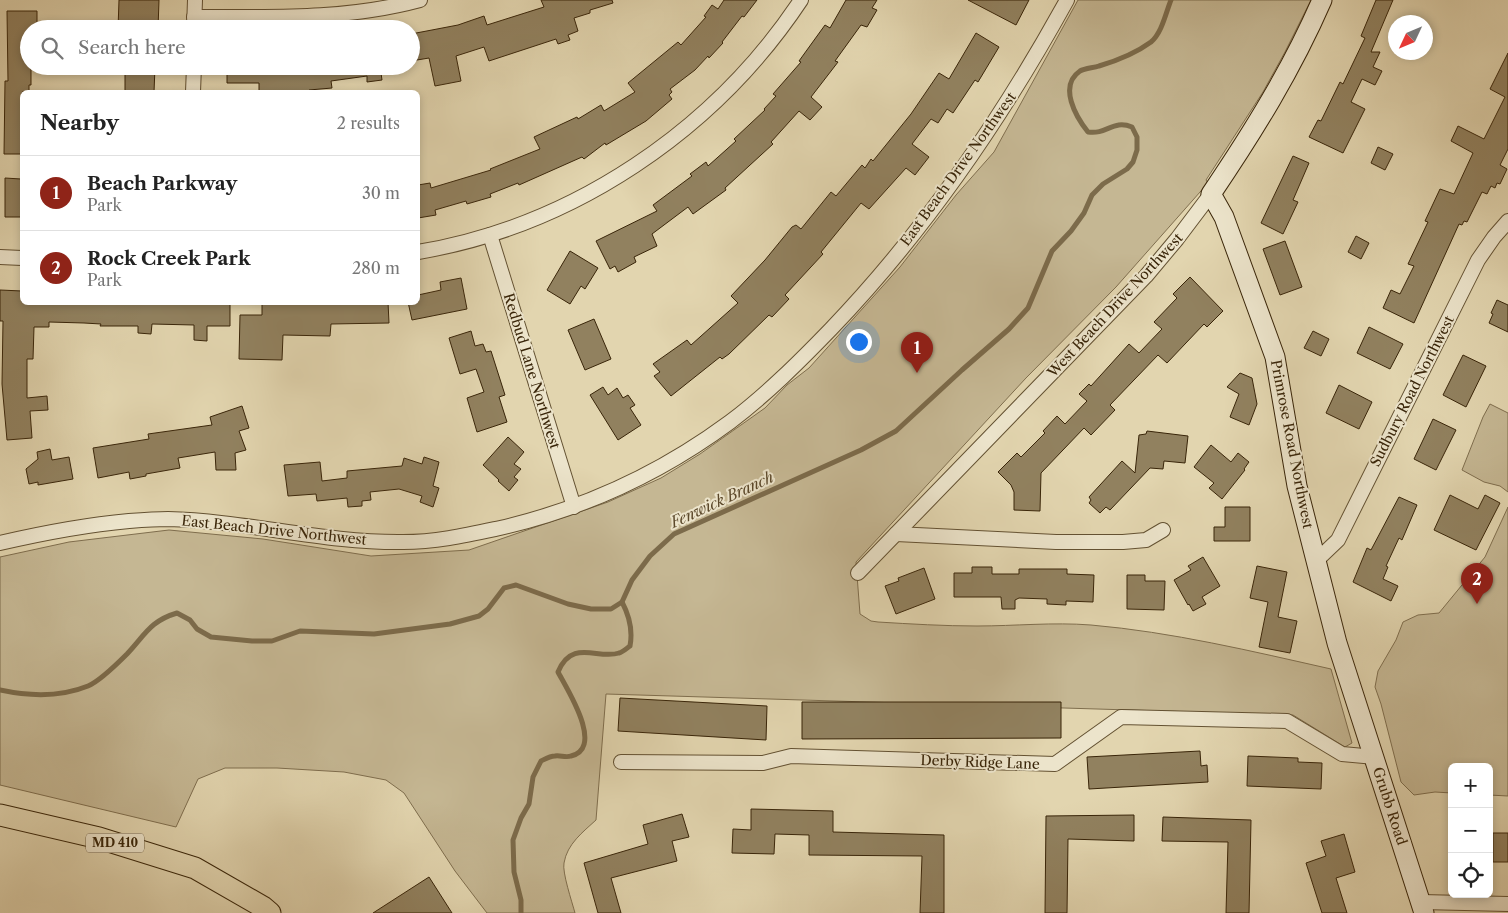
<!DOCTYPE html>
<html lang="en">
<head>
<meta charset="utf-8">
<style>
	body { margin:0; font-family:"Libre Caslon Text",serif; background:#f2f2f2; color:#222 }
	.controls { position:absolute; right:15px; bottom:15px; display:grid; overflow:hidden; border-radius:8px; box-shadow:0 2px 8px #0003 }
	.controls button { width:45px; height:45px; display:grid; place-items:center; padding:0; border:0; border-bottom:1px solid #e0e0e0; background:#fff; color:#222; font:25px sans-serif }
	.compass { position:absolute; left:1388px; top:15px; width:45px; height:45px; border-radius:50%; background:#fff; box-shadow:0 2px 8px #0003; rotate:226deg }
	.you { position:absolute; left:858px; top:341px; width:18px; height:18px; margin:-12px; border:4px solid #fff; border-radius:50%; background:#1a73e8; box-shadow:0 0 0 8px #1a73e833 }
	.badge { display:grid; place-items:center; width:32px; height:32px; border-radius:50%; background:#8f2418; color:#fff; font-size:16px; font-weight:700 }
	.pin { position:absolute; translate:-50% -41px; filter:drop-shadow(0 1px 2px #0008) }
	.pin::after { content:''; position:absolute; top:26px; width:18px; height:15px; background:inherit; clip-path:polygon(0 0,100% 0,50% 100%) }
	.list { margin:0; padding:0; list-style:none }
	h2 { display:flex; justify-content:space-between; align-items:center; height:65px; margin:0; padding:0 20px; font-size:21px }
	h2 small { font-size:16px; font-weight:400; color:#767676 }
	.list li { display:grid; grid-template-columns:32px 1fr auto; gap:15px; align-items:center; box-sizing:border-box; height:75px; padding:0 20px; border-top:1px solid #e0e0e0 }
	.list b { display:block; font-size:19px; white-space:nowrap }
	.list p { margin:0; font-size:16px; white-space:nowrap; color:#767676 }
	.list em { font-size:16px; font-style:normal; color:#767676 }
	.icon { flex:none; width:28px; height:28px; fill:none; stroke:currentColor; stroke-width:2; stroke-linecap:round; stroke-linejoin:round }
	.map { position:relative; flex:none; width:1508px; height:913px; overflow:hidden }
	.search { position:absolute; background:#fff; box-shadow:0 2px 8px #0003; left:20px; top:20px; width:400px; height:55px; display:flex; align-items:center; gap:12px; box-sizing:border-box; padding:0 18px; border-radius:28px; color:#767676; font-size:19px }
	.panel { position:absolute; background:#fff; box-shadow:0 2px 8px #0003; left:20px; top:90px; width:400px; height:215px; border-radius:8px }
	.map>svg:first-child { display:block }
	.green { fill:#c5b793; stroke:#7f6e4e }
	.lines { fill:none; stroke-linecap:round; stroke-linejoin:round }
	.stream { stroke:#7c6b4b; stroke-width:5 }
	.building { fill:#91815f; stroke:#392509 }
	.street-casing { stroke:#635132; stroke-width:16 }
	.secondary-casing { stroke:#392509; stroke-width:21 }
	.primary-casing { stroke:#392509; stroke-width:23 }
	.street { stroke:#ece4cb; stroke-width:14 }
	.secondary { stroke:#ece4cb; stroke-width:19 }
	.primary { stroke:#e2d5af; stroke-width:21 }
	.labels { text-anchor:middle; stroke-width:4; stroke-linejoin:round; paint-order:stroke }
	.shield { fill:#ece4cb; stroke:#6f5e43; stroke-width:1 }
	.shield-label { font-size:12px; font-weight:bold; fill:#392509 }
	.street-label { font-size:14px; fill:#392509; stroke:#ece4cb }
	.water-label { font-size:15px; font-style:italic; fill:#5b482a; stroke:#ece4cb }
</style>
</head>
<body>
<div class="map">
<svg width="1508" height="913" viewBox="0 0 1508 913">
	<rect width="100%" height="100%" fill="#e2d5af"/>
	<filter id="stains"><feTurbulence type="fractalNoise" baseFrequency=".004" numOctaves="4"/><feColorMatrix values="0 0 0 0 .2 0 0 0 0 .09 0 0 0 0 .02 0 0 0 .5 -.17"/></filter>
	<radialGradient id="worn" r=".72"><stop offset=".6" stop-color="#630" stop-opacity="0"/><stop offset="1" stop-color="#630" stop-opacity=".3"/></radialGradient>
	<g class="green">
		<path d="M1078,0h233l-26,52 -22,40 -57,88 2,3 -92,104 -90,91 -170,184 4,52 11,7 7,1c33,2 66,4 99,4 38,0 76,-4 114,-1 81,7 160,26 240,44l21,74 -7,4 -52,-32 -687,-21 -10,126c-13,12 -29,24 -32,43 -2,9 8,39 11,50h-88l-32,-42 -51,-78 -18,-13 -42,-8 -67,-4h-52l-27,11 -22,48 -176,-42v-228l69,-15 100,-12 94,9 108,17 98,-6 139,-48 53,-24 39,-24 65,-46 22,-23 22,-17 91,-101 56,-72 38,-43z"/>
		<polygon points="1490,404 1508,413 1508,492 1500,486 1484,482 1462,470 1483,417"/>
		<polygon points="1508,507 1508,796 1489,795 1489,767 1452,767 1452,793 1435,792 1414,795 1401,782 1381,704 1375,687 1378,671 1396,640 1403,622 1418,615 1439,613 1485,557"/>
	</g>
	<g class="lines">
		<g class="stream">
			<path d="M0,690c28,6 61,7 88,-4 12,-5 30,-23 39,-32 18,-19 23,-33 50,-41l13,7 7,9 14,8 41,4h20l28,-10 74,3 76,-10 29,-8 9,-7 16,-21 12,-3 52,19 23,5h20l11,-7 10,-22 18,-24 24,-22 187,-84 35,-19 66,-61 47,-41 19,-21 24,-57 19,-20 13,-18 8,-18 11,-11 24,-15 6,-7 4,-12v-13l-5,-10c-19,-8 -25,8 -44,5 -12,-15 -30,-46 -8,-61 5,-3 13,-3 19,-5 17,-5 37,-13 52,-24 11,-9 15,-30 20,-42"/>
			<path d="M521,913v-13l-7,-28 -1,-32 8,-22 8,-14 4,-27 8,-16c4,-2 9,-5 14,-5 5,-1 11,2 16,0 34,-8 -4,-67 -13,-84 14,-34 40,-12 61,-19 4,-1 8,-5 11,-7 3,-16 0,-29 -8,-44"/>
		</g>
	</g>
	<g class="building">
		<polygon points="119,0 159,0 158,29 118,29"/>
		<polygon points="541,0 612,0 613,3 590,10 590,13 574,18 578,31 568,35 570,40 558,44 556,39 489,61 484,47 456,56 461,81 435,86 429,58 411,61 411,34 458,25 484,16 487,25 544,7"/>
		<polygon points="724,0 757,0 744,17 742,16 722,42 723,43 709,58 708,56 695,70 670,89 672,92 669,95 672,99 646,121 606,145 605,143 584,159 582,157 519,185 518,183 490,194 491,197 467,204 466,201 435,210 436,215 418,218 418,185 430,183 431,188 491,170 490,169 540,149 534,137 577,117 578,119 601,105 604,111 635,92 628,83 678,42 681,45 706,17 704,16 712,5 718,9"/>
		<polygon points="846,0 877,0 872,8 877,10 867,27 861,25 835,61 838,62 811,97 822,107 810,120 799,111 771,142 773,144 725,188 726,190 693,214 688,207 652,234 657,246 634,257 636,262 618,272 615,266 610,269 596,241 657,211 653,205 692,176 690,174 706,162 708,166 736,141 734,139 765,110 764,109 776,96 773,94 801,62 799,61 825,25 830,28"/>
		<polygon points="968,0 1029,0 1016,25"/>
		<polygon points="1376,0 1393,0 1371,52 1380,52 1373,67 1382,71 1375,85 1362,79 1351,102 1365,109 1343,153 1309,137 1318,120 1321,121 1340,82 1343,84 1365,38 1361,36"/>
		<polygon points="7,11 37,11 37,29 29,29 29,66 31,66 31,85 29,85 29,92 22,92 22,154 4,154 5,81 8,81"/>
		<polygon points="976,33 999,47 978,82 975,80 953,113 947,109 938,123 931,119 912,144 929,157 915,175 906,168 869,209 861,203 821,252 823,254 785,295 789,299 772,317 769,315 729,354 722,359 720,357 671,396 654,376 660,372 653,364 687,340 691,345 738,303 731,296 765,260 792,227 796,225 801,229 831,192 836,196 862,165 865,168 871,159 873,161 911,114 939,73 949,79"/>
		<polygon points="1508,53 1508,149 1500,165 1507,169 1500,184 1497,183 1495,188 1491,186 1487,194 1482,192 1467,222 1464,221 1462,225 1459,224 1414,323 1383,308 1391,290 1400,294 1414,266 1408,264 1428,222 1425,221 1440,189 1454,194 1473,153 1451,141 1458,126 1484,139 1505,97 1490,89"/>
		<polygon points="125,66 155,67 154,92 125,92"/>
		<polygon points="227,66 380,66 382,80 367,82 367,76 331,81 332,88 309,90 309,92 259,92 259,83 227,83"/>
		<polygon points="1378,147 1393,154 1385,170 1371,163"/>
		<polygon points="1293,156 1309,163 1293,200 1298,202 1283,234 1261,223"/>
		<polygon points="5,178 21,179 21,186 22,186 22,217 5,217"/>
		<polygon points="1356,236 1369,243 1361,259 1348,252"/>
		<polygon points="1285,241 1302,287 1280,295 1263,249"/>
		<polygon points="570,251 598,268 585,289 581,286 570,304 547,290"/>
		<polygon points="1190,277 1223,311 1207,327 1204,324 1167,363 1158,355 1110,405 1115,410 1091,435 1084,428 1041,473 1040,511 1014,510 1014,492 1011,485 998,472 1017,453 1021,457 1045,433 1043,431 1057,416 1065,424 1087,401 1079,394 1089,384 1091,386 1129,344 1139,353 1162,329 1154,322 1177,298 1173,294"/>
		<polygon points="461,278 467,309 412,320 408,302 418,302 418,295 441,290 440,282"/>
		<polygon points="0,290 22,291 22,302 230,302 230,326 207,326 207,341 194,340 194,325 152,324 151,334 138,333 138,326 100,326 101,324 84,323 49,322 49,327 34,327 33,359 27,359 27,398 47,396 48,410 30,411 32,438 7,440 2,384 3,321 0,321"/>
		<polygon points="1497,300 1508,305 1508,332 1489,323 1493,314 1491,313"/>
		<polygon points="262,302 388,302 389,323 331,324 330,336 283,335 282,360 239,359 240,315 262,315"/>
		<polygon points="594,319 611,359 585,370 568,330"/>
		<polygon points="1369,327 1403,344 1390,369 1357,353"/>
		<polygon points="471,331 475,346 483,344 486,352 491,351 505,395 499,397 507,422 477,432 467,398 484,392 476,369 460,374 449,338"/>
		<polygon points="1313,331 1329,339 1321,356 1304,348"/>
		<polygon points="1463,355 1486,366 1466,407 1443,395"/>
		<polygon points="1240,373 1252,378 1257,404 1249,425 1230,417 1239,394 1227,387"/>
		<polygon points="1339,385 1372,402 1359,429 1326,413"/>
		<polygon points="603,387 608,395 617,388 623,398 628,395 635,405 630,408 641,425 618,440 590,395"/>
		<polygon points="242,406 249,428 239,431 246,450 235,453 236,470 216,470 215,452 178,458 180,468 146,474 146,476 130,479 129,472 98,478 93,448 149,439 148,434 212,425 210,417"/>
		<polygon points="1433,419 1456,430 1436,470 1414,459"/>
		<polygon points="1147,431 1188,436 1185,463 1164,461 1163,469 1150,468 1110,510 1106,507 1100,513 1089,503 1091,500 1089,497 1122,461 1135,473 1139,435 1146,434"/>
		<polygon points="508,437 524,452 514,464 521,469 514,477 518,480 509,491 498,481 499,480 483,465"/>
		<polygon points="1211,445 1231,462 1238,453 1249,462 1244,469 1245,470 1222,499 1209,488 1214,483 1194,467"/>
		<polygon points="50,449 52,460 69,457 73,479 38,485 38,482 29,484 26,469 38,459 37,452"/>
		<polygon points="424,457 439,462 433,486 439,488 433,507 420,502 422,496 399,489 370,492 371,500 362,501 362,506 348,507 347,498 317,501 316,494 288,496 284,465 320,462 322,481 347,478 347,471 402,466 404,458 422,464"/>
		<polygon points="1450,495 1478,509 1485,495 1500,503 1476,550 1434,530"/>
		<polygon points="1399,497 1417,505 1402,540 1399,538 1386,566 1388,567 1383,579 1398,586 1391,601 1353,582 1367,548 1371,550"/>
		<polygon points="1225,507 1250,507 1250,541 1214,541 1214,527 1225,527"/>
		<polygon points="1203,557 1220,586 1202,597 1206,604 1193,611 1189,604 1188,605 1174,580 1191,570 1188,566"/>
		<polygon points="1257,566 1287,572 1278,617 1297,621 1290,653 1259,647 1268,602 1250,598"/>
		<polygon points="972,567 992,567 992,574 1019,574 1019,569 1067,569 1067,574 1094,575 1093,602 1066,601 1066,605 1047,604 1047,599 1019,598 1015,600 1015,609 1002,609 1001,597 954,597 954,573 972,573"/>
		<polygon points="924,568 935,599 896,614 885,586 899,581 898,578"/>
		<polygon points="1127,575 1145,575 1145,581 1165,581 1164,610 1127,609"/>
		<polygon points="620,698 767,706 766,740 618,731"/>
		<polygon points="802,702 1061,702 1061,738 802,739"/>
		<polygon points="1200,751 1201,766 1207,765 1208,782 1089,789 1087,757"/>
		<polygon points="1248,756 1298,758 1298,762 1322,763 1321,789 1247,786"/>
		<polygon points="751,809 833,811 833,832 944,835 944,913 920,913 922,856 809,855 809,835 775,834 774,854 732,853 733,829 751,830"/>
		<polygon points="682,814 689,837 672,841 677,861 611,878 621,913 598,913 584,863 648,844 643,825"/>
		<polygon points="1134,815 1134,841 1068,839 1067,913 1045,913 1046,816"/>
		<polygon points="1163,817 1251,820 1249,913 1226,913 1228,842 1162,841"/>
		<rect x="1493" y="833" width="15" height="29"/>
		<polygon points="1344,834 1355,872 1336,878 1347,913 1322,913 1306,863 1326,856 1321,841"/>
		<polygon points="429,877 452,913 373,913"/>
	</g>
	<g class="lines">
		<g class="street-casing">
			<g id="street">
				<path d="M194,17c76,0 152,3 226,-17"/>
				<polyline points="194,29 195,0"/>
				<polyline points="193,92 194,66"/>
				<polyline points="490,235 574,507"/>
				<path d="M418,252c155,-26 296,-121 383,-252"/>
				<polyline points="0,257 22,258"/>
				<polyline points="896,534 1056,542 1123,542 1146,540 1163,530"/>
				<path d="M0,543c43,-10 85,-18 129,-22 13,-1 26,-2 39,-2 79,2 156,24 235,23 33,0 64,-7 97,-14 83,-19 161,-55 230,-106 37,-28 69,-60 101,-93 94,-98 171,-211 236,-329"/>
				<polyline points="1316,561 1338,540 1478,260 1494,237 1508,221"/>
				<polyline points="858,573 1146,276 1177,239 1211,194"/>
				<polyline points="621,762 763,763 791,756 1055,764 1121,717 1287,721 1342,754 1375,757"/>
				<polyline points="1421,902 1508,904"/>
			</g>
		</g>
		<g class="secondary-casing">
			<path id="secondary" d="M1322,0c-30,69 -69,132 -111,194l13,23 51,140 22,129 40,157 87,270"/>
		</g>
		<g class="primary-casing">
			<polyline id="primary" points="0,815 99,838 195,868 263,907 270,913"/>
		</g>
		<use href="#street" class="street"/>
		<use href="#secondary" class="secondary"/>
		<use href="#primary" class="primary"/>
	</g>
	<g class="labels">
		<rect class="shield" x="86" y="833.5" width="58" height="19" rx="4"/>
		<g class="shield-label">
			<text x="115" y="847">MD 410</text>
		</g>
		<g class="street-label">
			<text transform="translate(958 169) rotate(-54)" y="5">East Beach Drive Northwest</text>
			<text transform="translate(1115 305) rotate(-47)" y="5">West Beach Drive Northwest</text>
			<text transform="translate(532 371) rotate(73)" y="5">Redbud Lane Northwest</text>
			<text transform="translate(1412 391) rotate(-63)" y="5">Sudbury Road Northwest</text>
			<text transform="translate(1292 444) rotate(79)" y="5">Primrose Road Northwest</text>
			<text transform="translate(274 530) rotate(6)" y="5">East Beach Drive Northwest</text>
			<text transform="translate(980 762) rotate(2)" y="5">Derby Ridge Lane</text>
			<text transform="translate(1390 806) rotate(72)" y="5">Grubb Road</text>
		</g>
		<g class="water-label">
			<text transform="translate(722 500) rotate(-25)" y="5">Fenwick Branch</text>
		</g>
	</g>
	<rect width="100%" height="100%" filter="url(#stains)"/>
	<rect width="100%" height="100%" fill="url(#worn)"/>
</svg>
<div class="controls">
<button>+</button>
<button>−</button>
<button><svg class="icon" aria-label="locate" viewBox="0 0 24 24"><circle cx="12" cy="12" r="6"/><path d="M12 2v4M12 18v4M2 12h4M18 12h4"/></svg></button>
</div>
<svg class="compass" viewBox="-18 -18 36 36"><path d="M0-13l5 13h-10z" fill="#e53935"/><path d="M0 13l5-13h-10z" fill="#767676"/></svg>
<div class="you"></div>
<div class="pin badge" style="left:917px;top:373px">1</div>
<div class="pin badge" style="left:1477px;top:604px">2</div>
<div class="search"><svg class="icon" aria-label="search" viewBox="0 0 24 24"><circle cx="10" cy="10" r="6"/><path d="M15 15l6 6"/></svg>Search here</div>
<section class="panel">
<h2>Nearby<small>2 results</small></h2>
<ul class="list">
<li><span class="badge">1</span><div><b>Beach Parkway</b><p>Park</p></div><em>30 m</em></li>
<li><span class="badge">2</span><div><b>Rock Creek Park</b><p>Park</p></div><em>280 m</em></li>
</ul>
</section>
</div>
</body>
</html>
